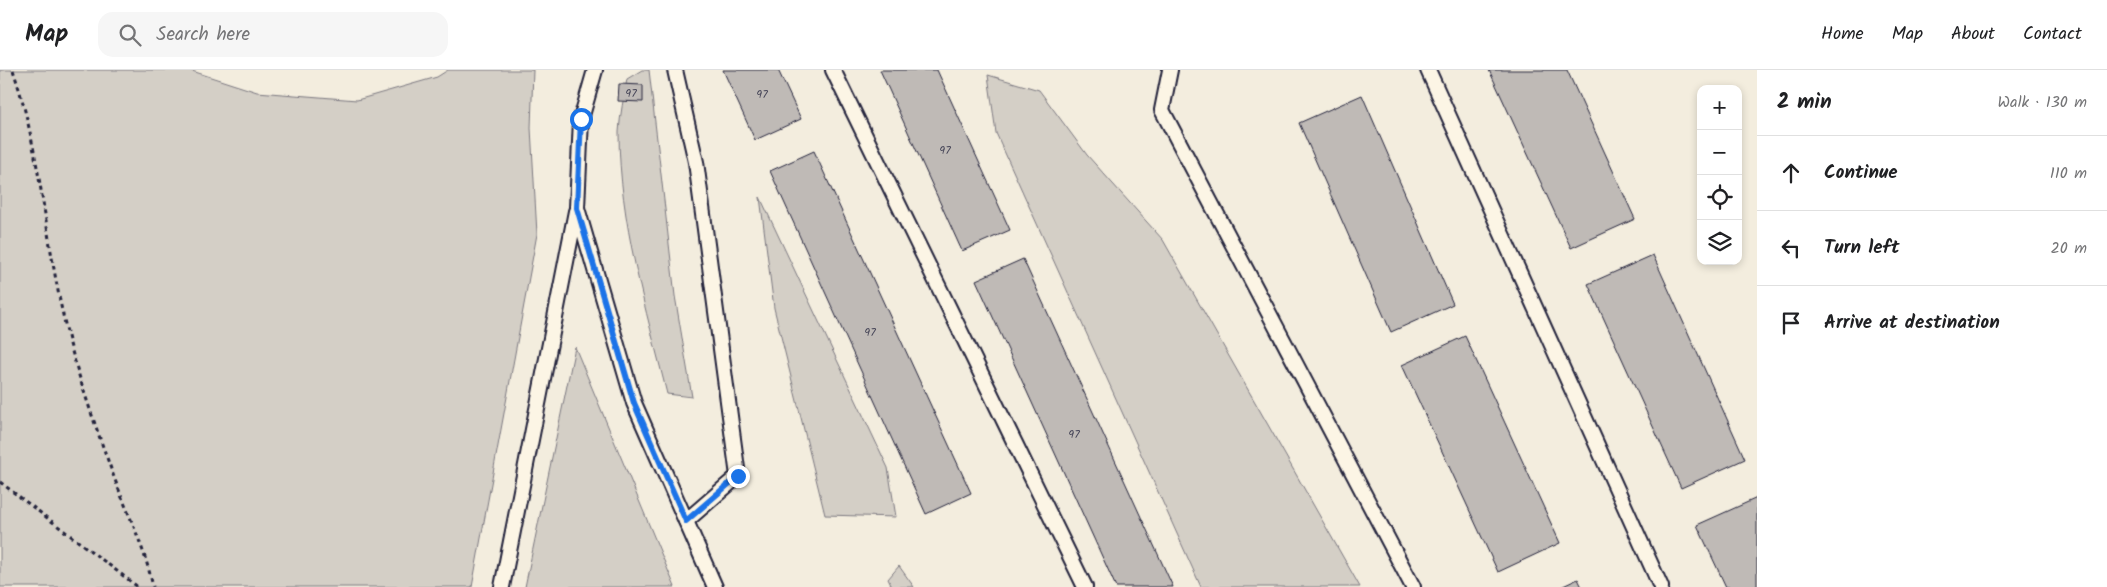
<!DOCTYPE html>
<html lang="en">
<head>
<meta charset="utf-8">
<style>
	body { margin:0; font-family:Kalam,sans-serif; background:#f6f6f6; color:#202124 }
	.controls { position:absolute; right:15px; top:15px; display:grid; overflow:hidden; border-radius:10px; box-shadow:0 2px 8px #0003 }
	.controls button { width:45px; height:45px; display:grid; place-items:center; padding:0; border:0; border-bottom:1px solid #e0e0e0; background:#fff; color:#202124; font:25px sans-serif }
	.stop { position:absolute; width:15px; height:15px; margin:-11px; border:4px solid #1a73e8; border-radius:50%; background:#fff }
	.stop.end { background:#1a73e8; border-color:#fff; box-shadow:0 1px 5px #0008 }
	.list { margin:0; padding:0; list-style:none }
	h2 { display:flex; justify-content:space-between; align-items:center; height:65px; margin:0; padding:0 20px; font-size:21px }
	h2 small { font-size:16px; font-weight:400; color:#757577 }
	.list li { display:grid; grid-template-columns:32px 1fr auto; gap:15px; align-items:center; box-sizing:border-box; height:75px; padding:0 20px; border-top:1px solid #e0e0e0 }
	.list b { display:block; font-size:19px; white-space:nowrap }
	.list em { font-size:16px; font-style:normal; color:#757577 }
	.icon { flex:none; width:28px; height:28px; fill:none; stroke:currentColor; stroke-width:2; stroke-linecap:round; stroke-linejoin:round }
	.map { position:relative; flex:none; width:1757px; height:517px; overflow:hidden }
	header { display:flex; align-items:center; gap:30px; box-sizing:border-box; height:70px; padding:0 25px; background:#fff; border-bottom:1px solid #e0e0e0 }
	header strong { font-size:24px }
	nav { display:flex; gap:28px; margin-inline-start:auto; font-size:18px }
	.search { width:350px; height:45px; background:#f6f6f6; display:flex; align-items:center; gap:12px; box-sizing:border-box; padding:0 18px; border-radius:15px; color:#757577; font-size:19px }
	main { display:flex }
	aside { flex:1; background:#fff }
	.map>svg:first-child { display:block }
	.green { fill:#d4cfc6; stroke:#7b7880 }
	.building { fill:#bfbab6; stroke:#22223b }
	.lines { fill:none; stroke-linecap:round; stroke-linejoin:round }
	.service-casing { stroke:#22223b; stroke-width:18 }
	.path { stroke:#22223b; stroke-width:3; stroke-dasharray:4 4; stroke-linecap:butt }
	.service { stroke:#fcf5e5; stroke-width:14 }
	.route { stroke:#1a73e8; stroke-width:6 }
	.labels { text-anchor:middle; stroke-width:5; stroke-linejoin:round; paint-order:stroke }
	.number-label { font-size:12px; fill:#49485a }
</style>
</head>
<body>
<header>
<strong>Map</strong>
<div class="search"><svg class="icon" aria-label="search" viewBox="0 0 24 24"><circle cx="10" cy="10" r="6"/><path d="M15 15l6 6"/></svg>Search here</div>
<nav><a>Home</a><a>Map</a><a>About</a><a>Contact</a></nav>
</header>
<main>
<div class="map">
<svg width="1757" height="517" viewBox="0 0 1757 517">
	<rect width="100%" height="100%" fill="#f3edde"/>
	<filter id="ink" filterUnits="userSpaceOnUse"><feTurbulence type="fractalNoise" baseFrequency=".02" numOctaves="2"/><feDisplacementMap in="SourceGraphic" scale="10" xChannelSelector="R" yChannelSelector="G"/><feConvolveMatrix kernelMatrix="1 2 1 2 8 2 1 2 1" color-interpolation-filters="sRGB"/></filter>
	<g filter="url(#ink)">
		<g class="green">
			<polygon points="0,0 189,0 257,22 357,30 437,7 448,0 533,0 531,58 537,164 472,517 0,517"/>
			<path d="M642,0h7l26,226 17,101 -25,-3c-21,-85 -48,-173 -48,-262 1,-17 5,-36 8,-53z"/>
			<polygon points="988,5 1039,20 1087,85 1163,170 1360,517 1201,517 996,63"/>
			<polygon points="760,127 888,398 896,447 825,445 774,238"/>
			<polygon points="575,277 675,517 525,517"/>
			<polygon points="899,496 914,517 892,517 888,509"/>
		</g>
		<g class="building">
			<polygon points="723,0 778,0 801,49 755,70"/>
			<polygon points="880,0 937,0 1010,160 962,181"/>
			<polygon points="1489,0 1567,0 1635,149 1571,178"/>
			<polygon points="619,14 643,15 643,32 618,31"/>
			<polygon points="1362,25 1453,234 1391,262 1299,53"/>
			<polygon points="814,81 971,423 926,444 770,101"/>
			<polygon points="1653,185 1745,389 1681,418 1588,214"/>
			<polygon points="1023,189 1173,517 1116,517 976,210"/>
			<polygon points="1465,266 1560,473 1498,502 1402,295"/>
			<polygon points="1757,428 1757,517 1726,517 1697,455"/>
			<polygon points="1578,509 1582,517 1561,517"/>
		</g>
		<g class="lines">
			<g class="service-casing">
				<g id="service">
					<polyline points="595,0 581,49 577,138 634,333 715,517"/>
					<polyline points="675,0 696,92 738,406 686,451"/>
					<polyline points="833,0 1085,517"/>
					<polyline points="1170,0 1162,40 1413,517"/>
					<polyline points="1428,0 1661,517"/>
					<polyline points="502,517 576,141"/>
				</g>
			</g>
			<g class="path">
				<path d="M13,0c30,89 33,184 57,274 12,45 29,92 45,136 14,36 30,69 38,107"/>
				<polyline points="0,412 138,517"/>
			</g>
			<use href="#service" class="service"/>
		</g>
	</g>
	<g class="lines" filter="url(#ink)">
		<polyline class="route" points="581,49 577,138 634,333 686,451 738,406"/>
	</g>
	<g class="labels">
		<g class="number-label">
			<text x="631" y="27">97</text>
			<text x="762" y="28">97</text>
			<text x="945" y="84">97</text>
			<text x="870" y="266">97</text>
			<text x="1074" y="368">97</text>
		</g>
	</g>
</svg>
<div class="controls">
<button>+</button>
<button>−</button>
<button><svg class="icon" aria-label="locate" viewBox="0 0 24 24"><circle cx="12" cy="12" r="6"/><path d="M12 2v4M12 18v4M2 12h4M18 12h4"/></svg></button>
<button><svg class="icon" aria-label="layers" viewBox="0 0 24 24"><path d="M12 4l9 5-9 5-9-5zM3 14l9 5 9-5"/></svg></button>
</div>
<div class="stop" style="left:581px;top:49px"></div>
<div class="stop end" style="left:738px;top:406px"></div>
</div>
<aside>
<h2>2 min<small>Walk · 130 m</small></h2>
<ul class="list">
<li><svg class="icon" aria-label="ahead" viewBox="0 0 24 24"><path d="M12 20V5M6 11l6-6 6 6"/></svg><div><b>Continue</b></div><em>110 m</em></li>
<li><svg class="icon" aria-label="left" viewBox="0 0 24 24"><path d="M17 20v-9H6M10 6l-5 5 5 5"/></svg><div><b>Turn left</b></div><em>20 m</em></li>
<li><svg class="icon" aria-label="arrive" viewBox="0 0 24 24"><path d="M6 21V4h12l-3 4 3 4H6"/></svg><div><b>Arrive at destination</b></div></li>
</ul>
</aside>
</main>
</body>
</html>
